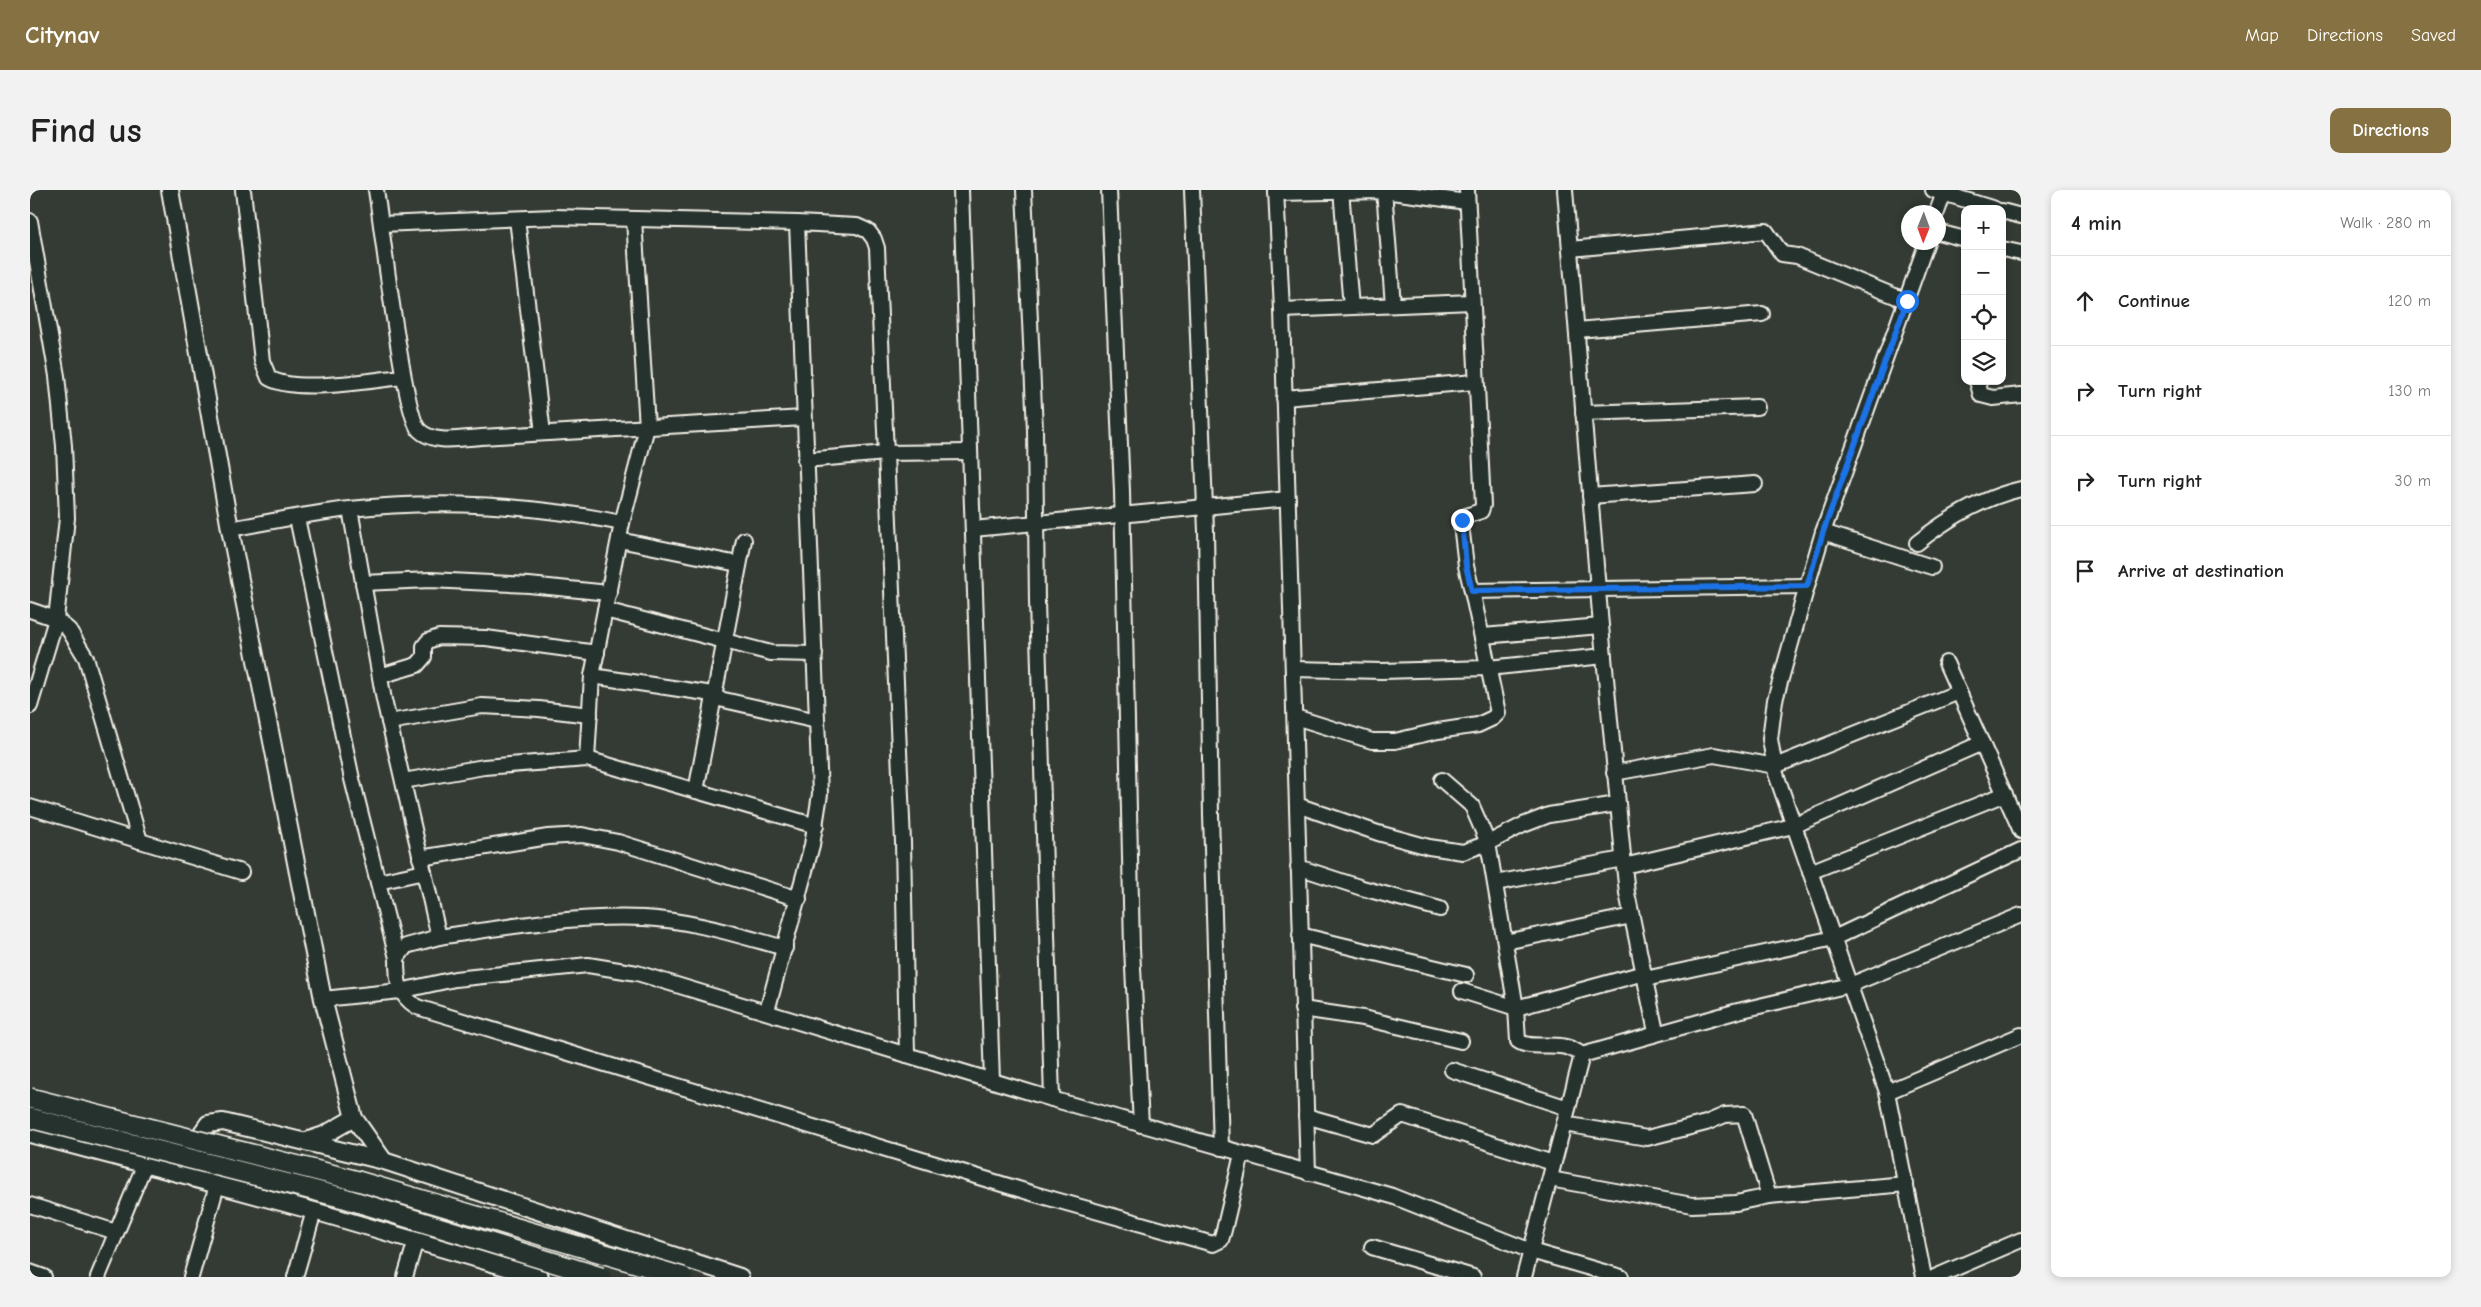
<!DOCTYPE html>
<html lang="en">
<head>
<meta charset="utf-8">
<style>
	body { margin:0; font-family:"Comic Neue",sans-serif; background:#f2f2f2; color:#222 }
	.controls { position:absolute; right:15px; top:15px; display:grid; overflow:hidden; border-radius:10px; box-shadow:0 2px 8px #0003 }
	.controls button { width:45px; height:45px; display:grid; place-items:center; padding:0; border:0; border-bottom:1px solid #e0e0e0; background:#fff; color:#222; font:25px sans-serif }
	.compass { position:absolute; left:1871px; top:15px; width:45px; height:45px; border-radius:50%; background:#fff; box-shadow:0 2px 8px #0003; rotate:181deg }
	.stop { position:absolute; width:15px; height:15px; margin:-11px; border:4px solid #1a73e8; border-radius:50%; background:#fff }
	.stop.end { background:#1a73e8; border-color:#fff; box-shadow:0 1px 5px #0008 }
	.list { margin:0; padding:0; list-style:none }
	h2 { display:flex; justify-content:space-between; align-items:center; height:65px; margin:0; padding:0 20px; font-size:21px }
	h2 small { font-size:16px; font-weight:400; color:#767676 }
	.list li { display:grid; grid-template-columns:32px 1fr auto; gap:15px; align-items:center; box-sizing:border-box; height:90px; padding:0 20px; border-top:1px solid #e0e0e0 }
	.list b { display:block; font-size:19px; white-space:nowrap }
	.list em { font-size:16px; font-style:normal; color:#767676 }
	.icon { flex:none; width:28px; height:28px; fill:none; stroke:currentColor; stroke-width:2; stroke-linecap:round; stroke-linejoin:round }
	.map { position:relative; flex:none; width:1991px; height:1087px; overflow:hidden; border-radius:10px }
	header { display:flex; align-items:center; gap:30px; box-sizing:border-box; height:70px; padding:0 25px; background:#857141; color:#fff }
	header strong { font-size:24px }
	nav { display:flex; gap:28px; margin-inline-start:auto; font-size:18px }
	.intro { display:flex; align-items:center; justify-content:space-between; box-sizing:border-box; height:120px; padding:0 30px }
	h1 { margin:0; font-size:35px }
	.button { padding:12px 22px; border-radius:10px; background:#857141; color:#fff; font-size:18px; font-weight:700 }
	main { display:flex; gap:30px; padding:0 30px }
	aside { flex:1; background:#fff; border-radius:10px; box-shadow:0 2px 8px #0003 }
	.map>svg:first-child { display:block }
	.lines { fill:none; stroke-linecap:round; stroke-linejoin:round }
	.minor-casing { stroke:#f4f1e8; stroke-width:18 }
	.tertiary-casing { stroke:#f4f1e8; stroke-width:20 }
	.minor { stroke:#26332d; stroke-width:14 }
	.tertiary { stroke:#26332d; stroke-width:16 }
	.secondary-bridge-casing { stroke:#f4f1e8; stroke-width:22; stroke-linecap:butt }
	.secondary-bridge { stroke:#26332d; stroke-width:19 }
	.route { stroke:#1a73e8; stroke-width:6 }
</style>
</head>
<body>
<header>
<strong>Citynav</strong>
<nav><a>Map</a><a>Directions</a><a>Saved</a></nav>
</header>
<div class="intro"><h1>Find us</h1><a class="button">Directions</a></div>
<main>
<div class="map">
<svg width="1991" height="1087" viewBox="0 0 1991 1087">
	<rect width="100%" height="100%" fill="#333b34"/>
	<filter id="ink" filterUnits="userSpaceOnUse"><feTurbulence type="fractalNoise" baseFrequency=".02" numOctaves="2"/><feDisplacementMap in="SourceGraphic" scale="10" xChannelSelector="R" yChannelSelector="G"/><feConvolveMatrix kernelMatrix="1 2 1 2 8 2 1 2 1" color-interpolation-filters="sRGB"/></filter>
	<g filter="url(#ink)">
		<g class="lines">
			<g class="minor-casing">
				<g id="minor">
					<path d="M213,0l19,171 7,17c27,16 101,2 134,-1"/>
					<path d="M346,0c6,36 27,223 43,240 15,15 43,8 62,7l323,-19"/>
					<polyline points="931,0 962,891"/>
					<polyline points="994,0 1005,240 1007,412 1022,909"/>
					<polyline points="1079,0 1092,301 1102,758 1111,935"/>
					<polyline points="1162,0 1176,341 1181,625 1191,958"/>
					<polyline points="1246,0 1252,120 1278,983"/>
					<polyline points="1311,0 1321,117"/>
					<polyline points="1354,0 1363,115"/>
					<polyline points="1437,0 1453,315 1451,321 1433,327 1431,334 1436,376 1442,401 1777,396"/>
					<polyline points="1535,0 1571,436 1594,676 1597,703 1626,842"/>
					<polyline points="1903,0 1965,19"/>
					<polyline points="1246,3 1354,1 1437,12"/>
					<polyline points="1972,21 1991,26"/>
					<polyline points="1907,22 1915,0"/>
					<polyline points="487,29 513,243"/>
					<polyline points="0,31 27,186 34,256 37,328 26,429 0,516"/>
					<polyline points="351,34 524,27 767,33 827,36 838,41 844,49 847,58 873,652 877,865"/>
					<polyline points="1908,42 1935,49"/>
					<polyline points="1540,59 1736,41 1752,64 1767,66 1877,111"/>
					<polyline points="1972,59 1991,63"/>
					<polyline points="1252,120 1442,112"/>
					<polyline points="1547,140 1732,124"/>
					<polyline points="1947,191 1951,205 1963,208 1991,205"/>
					<polyline points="1254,208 1445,192"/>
					<polyline points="1553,223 1727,217"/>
					<polyline points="775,270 856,263 940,262"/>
					<polyline points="1560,306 1725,294"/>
					<path d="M320,319l34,191 55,237 -33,9 -9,12c0,23 0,36 20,49l621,188 175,49 8,-4 3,-10 18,-76"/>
					<polyline points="267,328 322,589 367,768"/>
					<path d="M200,339c40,-7 80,-16 120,-20 89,-10 185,-4 272,14l25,-96 -13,-208"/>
					<polyline points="943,339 1258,309"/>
					<polyline points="1793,342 1902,377"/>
					<polyline points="589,350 708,374"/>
					<path d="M1887,353c31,-25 65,-45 104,-54"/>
					<polyline points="333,393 400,390 499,395 579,403"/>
					<polyline points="0,420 26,429 39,440 56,468 110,651"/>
					<polyline points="575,420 741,463 785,464"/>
					<polyline points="1453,446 1571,436"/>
					<polyline points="1916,473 1991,641"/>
					<polyline points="1263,479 1352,481 1458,478 1574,466"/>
					<polyline points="350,486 387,475 394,467 394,456 398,451 409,447 456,448 567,463"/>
					<polyline points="562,486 676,503 685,508 787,531"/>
					<polyline points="1265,527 1342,551 1365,551 1408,541 1448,535 1463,528 1468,523 1442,401"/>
					<polyline points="359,532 452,516 509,519 560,525"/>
					<polyline points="557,569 786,636"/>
					<polyline points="1584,583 1684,565 1745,576 1929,502"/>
					<path d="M1412,590l30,26 16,37 28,165 2,33c16,11 42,-4 64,14"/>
					<polyline points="373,591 454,577 557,569 562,486 592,333"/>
					<polyline points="666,601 714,350"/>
					<polyline points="1267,615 1348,643 1399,657 1433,662 1458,653 1493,635 1519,625 1587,614"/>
					<polyline points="0,617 211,682"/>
					<polyline points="390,668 518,647 552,645 588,652 769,709"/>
					<polyline points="1594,676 1763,636 1952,553"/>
					<polyline points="1268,677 1332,698 1410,719"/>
					<polyline points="1780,682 1975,604"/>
					<polyline points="348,692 394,682"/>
					<polyline points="1465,693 1593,669"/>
					<polyline points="1270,745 1436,785"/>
					<path d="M409,747c67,-10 136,-22 205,-19 47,2 96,18 141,30"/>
					<polyline points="1475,752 1602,726"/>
					<polyline points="1615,789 1804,748 1991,660"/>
					<polyline points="1432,801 1486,818 1614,783"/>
					<polyline points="293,809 370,801 425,789 558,775 607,783 1022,909 1362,1006 1501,1061 1591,1087"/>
					<polyline points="1272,819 1333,828 1431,851"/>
					<polyline points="737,821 782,655 790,604 767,33"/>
					<polyline points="1422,880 1538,918"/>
					<polyline points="1857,902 1991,845"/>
					<polyline points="1276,926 1343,945 1372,925 1523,973"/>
					<polyline points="1534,934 1617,948 1676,933 1695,925 1714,924 1739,1006"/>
					<polyline points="0,945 166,989"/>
					<polyline points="1520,989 1662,1015 1706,1013 1739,1006 1876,994"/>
					<polyline points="0,1015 86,1042"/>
					<polyline points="1342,1057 1443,1087"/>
					<polyline points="0,1082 14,1087"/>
					<polyline points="68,1087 114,976"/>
					<polyline points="161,1087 187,995"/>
					<polyline points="265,1087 284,1021"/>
					<polyline points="375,1087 386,1050"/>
					<polyline points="1494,1087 1552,865 1708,821 1820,795 1991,725"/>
					<polyline points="1894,1087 1857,902 1746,584 1740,549 1745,510 1777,396 1793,342 1897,52"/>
					<polyline points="1905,1087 1991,1050"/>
				</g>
			</g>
			<g class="tertiary-casing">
				<g id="tertiary">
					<polyline points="140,0 200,339 293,809 324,928 354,971"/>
					<polyline points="276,951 294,945 324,928"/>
					<polyline points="510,1087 284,1021 166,989 158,980 162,957 178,934 193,932 354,971 710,1087"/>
				</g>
			</g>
			<use href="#minor" class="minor"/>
			<use href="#tertiary" class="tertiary"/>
			<g class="secondary-bridge-casing">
				<g id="secondary-bridge">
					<polyline points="0,908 328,991 653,1087"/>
					<polyline points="0,928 314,1008 571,1087"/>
				</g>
			</g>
			<use href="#secondary-bridge" class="secondary-bridge"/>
		</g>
	</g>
	<g class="lines" filter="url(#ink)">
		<polyline class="route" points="1432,330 1436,376 1442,401 1777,396 1793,342 1877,111"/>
	</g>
</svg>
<div class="controls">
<button>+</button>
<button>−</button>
<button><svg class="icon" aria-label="locate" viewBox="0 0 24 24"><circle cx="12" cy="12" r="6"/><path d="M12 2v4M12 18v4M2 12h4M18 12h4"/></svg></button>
<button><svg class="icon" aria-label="layers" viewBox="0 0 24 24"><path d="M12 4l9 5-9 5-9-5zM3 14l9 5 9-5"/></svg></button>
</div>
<svg class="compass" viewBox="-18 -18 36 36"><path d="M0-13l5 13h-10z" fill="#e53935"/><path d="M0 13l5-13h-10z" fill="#767676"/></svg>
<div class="stop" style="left:1877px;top:111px"></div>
<div class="stop end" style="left:1432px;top:330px"></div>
</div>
<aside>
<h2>4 min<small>Walk · 280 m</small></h2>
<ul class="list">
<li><svg class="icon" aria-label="ahead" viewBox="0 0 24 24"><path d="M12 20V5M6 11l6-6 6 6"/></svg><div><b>Continue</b></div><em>120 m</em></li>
<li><svg class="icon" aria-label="right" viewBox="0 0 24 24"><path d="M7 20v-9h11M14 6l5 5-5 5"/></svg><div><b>Turn right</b></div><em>130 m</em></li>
<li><svg class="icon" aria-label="right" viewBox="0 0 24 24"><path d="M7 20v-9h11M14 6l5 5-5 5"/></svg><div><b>Turn right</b></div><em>30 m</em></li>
<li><svg class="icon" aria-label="arrive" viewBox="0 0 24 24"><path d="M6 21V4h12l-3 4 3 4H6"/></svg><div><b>Arrive at destination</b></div></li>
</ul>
</aside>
</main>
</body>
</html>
